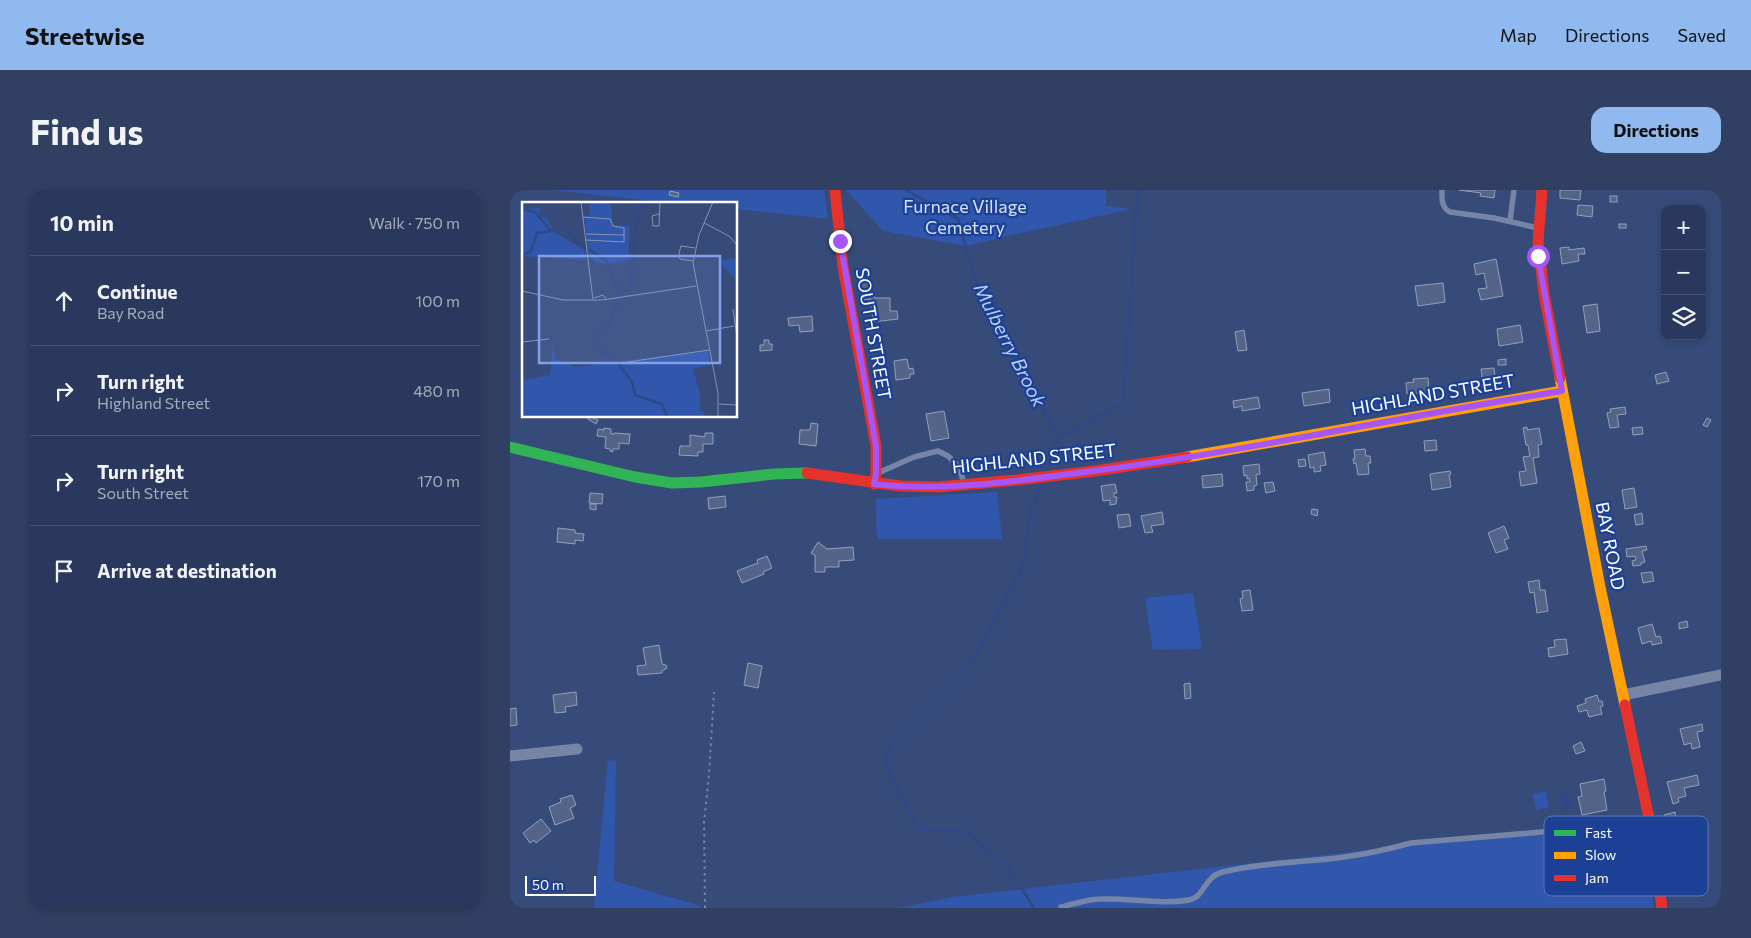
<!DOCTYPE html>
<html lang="en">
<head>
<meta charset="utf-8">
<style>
	body { margin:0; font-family:Commissioner,sans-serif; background:#313f62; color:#f1f3f6 }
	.controls { position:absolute; right:15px; top:15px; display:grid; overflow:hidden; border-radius:10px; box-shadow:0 2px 8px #0003 }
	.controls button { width:45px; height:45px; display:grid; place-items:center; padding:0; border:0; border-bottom:1px solid #455272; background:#29385c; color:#f1f3f6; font:25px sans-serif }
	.scale { position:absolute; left:15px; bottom:12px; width:71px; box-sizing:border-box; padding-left:5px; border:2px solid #fff; border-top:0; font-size:14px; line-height:18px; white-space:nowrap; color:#fff; -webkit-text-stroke:4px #1b4096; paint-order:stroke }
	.stop { position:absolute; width:15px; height:15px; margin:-11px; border:4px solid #a855f7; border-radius:50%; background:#fff }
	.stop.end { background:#a855f7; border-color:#fff; box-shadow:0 1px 5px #0008 }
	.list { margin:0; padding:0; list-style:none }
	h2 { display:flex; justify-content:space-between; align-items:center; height:65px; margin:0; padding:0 20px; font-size:21px }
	h2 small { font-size:16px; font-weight:400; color:#a5acbb }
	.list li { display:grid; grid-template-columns:32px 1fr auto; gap:15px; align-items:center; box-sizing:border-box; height:90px; padding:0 20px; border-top:1px solid #455272 }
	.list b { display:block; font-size:19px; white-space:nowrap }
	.list p { margin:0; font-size:16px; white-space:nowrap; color:#a5acbb }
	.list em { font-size:16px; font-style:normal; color:#a5acbb }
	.icon { flex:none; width:28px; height:28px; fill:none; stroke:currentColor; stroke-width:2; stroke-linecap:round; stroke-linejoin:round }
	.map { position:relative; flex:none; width:1211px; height:718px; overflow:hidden; border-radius:15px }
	header { display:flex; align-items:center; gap:30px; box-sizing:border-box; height:70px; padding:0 25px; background:#90b9f0; color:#111 }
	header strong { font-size:24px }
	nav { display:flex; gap:28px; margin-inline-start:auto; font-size:18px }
	.intro { display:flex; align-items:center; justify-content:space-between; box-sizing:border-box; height:120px; padding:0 30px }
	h1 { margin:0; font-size:35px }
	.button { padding:12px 22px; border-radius:15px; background:#90b9f0; color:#111; font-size:18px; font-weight:700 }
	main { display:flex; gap:30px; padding:0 30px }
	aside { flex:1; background:#29385c; border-radius:15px; box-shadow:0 2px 8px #0003 }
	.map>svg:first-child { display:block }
	.green { fill:#3057ac }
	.water { fill:#2e4888 }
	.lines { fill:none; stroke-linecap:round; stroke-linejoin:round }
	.stream { stroke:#2e4888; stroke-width:3 }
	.building { fill:#546489; stroke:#94a0ba }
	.path { stroke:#7684a5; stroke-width:2; stroke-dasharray:2.5 4; stroke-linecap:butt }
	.lane { stroke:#7684a5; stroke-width:5.5 }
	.street { stroke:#7684a5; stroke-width:11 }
	.fast { stroke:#30b455; stroke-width:11 }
	.slow { stroke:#ff9f0a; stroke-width:11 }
	.jam { stroke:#e5322d; stroke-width:11 }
	.route { stroke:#a855f7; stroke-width:6 }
	.labels { text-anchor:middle; stroke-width:4.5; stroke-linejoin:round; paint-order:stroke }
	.park-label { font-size:18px; fill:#d5e1fb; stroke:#1b4096 }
	.street-label { font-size:18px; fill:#fff; stroke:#1b4096 }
	.water-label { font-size:19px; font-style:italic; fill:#bbcef6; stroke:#1b4096 }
	.inset-river { fill:none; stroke:#2e4888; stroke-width:2.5 }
	.inset-road { fill:none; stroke:#8793af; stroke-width:1 }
	.view { fill:#839eea; fill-opacity:0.15; stroke:#839eea; stroke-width:2.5 }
	.inset-edge { fill:none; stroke:#fff; stroke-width:2.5 }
	.key { fill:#1b4096; stroke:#5f79b6; stroke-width:1 }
	.key-label { font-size:14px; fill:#fff }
</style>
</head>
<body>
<header>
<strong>Streetwise</strong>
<nav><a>Map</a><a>Directions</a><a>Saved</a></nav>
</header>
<div class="intro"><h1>Find us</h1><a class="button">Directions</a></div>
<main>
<aside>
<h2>10 min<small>Walk · 750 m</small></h2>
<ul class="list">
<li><svg class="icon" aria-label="ahead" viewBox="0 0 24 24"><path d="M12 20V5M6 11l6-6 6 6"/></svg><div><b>Continue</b><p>Bay Road</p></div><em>100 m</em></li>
<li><svg class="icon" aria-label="right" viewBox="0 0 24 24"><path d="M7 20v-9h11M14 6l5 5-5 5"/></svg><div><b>Turn right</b><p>Highland Street</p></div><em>480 m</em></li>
<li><svg class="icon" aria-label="right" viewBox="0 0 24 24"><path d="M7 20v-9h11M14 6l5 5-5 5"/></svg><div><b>Turn right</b><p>South Street</p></div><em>170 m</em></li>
<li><svg class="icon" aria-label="arrive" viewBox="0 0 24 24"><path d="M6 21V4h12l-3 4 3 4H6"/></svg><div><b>Arrive at destination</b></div></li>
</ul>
</aside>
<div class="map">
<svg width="1211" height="718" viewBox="0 0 1211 718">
	<rect width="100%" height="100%" fill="#374b7a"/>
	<g class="green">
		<polygon points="41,0 314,0 318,29 226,19 226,14 173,14"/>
		<polygon points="336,0 596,0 596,16 621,19 502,45 457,56 373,41"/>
		<polygon points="487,302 492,349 367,349 366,309"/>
		<polygon points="683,403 692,459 643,460 635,408"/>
		<polygon points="98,570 106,571 104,691 184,714 192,718 84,718"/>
		<polygon points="1036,601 1039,617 1026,620 1023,604"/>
		<polygon points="1130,627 1144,718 388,718 443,707 1112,631"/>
	</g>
	<polygon class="water" points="1059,603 1062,619 1054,620 1051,605"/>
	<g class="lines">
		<g class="stream">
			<polyline points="396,0 448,29 468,98 548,248 538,278"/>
			<polyline points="548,248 613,213 628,0"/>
			<polyline points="524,718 497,676 457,642 408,639 375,575 382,552 463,471 513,376 521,319 532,294"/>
		</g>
	</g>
	<g class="building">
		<polygon points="949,0 985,0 984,8 970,6 971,3"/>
		<polygon points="1050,0 1071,0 1070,10 1050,8"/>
		<polygon points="160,1 169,3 168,7 159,5"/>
		<rect x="1100" y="6" width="7" height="6"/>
		<polygon points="1068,15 1083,16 1082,27 1067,25"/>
		<rect x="1109" y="34" width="7" height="4"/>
		<polygon points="1059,57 1059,60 1074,58 1075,64 1068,64 1069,71 1052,74 1050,58"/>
		<polygon points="986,69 993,106 971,110 968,99 977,98 974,83 966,85 964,74"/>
		<polygon points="359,85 362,105 364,105 365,108 380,108 380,121 387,121 388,129 363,132 361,109 352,110 349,86"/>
		<polygon points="933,93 935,112 908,116 905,96"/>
		<polygon points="1087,114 1090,141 1077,143 1073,116"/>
		<polygon points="302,126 303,141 290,142 289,135 279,136 278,128"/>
		<polygon points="1010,135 1013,152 989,156 987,139"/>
		<polygon points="734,140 737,160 728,161 725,142"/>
		<polygon points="254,150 259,150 259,154 262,154 262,160 250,161 250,155 254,155"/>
		<polygon points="397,169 399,179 403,178 404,184 400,184 400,188 386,190 384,171"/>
		<polygon points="996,169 996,175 988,175 988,170"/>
		<polygon points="984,178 986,194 973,195 971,179"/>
		<polygon points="1156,182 1159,191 1147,194 1145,185"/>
		<polygon points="918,188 919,202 897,204 896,193 904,192 903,189"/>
		<polygon points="819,199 820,212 794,216 792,203"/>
		<polygon points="748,207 750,218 732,221 732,216 724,218 723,211"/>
		<polygon points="1115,217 1116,224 1107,225 1109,237 1100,238 1097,223 1101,222 1100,219"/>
		<polygon points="434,221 439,248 421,251 416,224"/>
		<polygon points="80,226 88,230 86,234 78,229"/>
		<polygon points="1197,228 1201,230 1197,237 1193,235"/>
		<polygon points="301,233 308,234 306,256 289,254 290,240 300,240"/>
		<polygon points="1017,237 1017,240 1029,238 1032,254 1028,255 1029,267 1023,268 1027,293 1011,296 1009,282 1016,281 1013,267 1020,266 1018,255 1016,255 1013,238"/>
		<polygon points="1132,237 1133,244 1123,245 1122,238"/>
		<polygon points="94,238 101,239 101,244 104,244 104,243 120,244 119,254 109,253 109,259 103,259 103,262 100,261 100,259 95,258 96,247 87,246 88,239 94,240"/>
		<polygon points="195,243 203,243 203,254 193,254 193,262 188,262 188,266 169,265 170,256 180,256 180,245 195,247"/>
		<polygon points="926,250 927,260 915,261 914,251"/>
		<polygon points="855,259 856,266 860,266 861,273 858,273 859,284 848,285 846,273 844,274 843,269 845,269 844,260"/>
		<polygon points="814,262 816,275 810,276 811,281 804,282 804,277 800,278 798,265"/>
		<polygon points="795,269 796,276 789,277 788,270"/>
		<polygon points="749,274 750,284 746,285 747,295 744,296 744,300 737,301 736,292 740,292 739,288 737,289 737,285 734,286 733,276"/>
		<polygon points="940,281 941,284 939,285 941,297 922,300 920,284"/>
		<polygon points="712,284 713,296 693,298 692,286"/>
		<polygon points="763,292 765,301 756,303 754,293"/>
		<polygon points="605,294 607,303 604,303 604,307 607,307 606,314 600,315 600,310 593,311 591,296"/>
		<polygon points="1124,298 1127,317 1115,319 1112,300"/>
		<polygon points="80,303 93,304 92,314 79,313"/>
		<polygon points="215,306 216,317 199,319 198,308"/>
		<polygon points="80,314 86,314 86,320 80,319"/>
		<polygon points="802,319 808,320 807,326 801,324"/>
		<polygon points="652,322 654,334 641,336 643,342 635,343 631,326"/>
		<polygon points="1132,323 1133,334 1126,335 1124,325"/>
		<polygon points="619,324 621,336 609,338 607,325"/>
		<polygon points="994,336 999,348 994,350 998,359 986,363 978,343"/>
		<polygon points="48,338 65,340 65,343 74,344 73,351 65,350 65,354 47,352"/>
		<polygon points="308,352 317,359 343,357 344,370 329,371 329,377 315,377 315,382 305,382 305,365 301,363"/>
		<polygon points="1136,356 1137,360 1132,361 1135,372 1131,373 1131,375 1123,376 1122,371 1126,370 1125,366 1117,367 1116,359"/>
		<polygon points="257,366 262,378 253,382 254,384 232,393 227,381 248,373 247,370"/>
		<polygon points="1142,382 1144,391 1133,393 1131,383"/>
		<polygon points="1029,390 1030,400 1035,400 1038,421 1027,423 1024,402 1020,403 1018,392"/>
		<polygon points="740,400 743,420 732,421 730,409 733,408 732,401"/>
		<polygon points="1177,431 1178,437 1169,439 1169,433"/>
		<polygon points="1142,434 1146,447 1150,446 1152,453 1142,455 1141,451 1132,454 1128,438"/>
		<polygon points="1056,449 1058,464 1039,467 1038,458 1045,457 1044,450"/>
		<polygon points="149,455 152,474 156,475 157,478 152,481 152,483 128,485 127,476 136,475 133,458"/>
		<polygon points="238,473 252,476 248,498 234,495"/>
		<polygon points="680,493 681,508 675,509 674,494"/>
		<polygon points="66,502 67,515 55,517 56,522 45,523 43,505"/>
		<polygon points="1087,505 1089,511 1092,511 1093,516 1090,517 1092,524 1079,527 1077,520 1069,522 1067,516 1076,513 1075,509"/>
		<polygon points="6,518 7,535 0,536 0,519"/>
		<polygon points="1192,534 1193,541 1187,542 1190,557 1182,559 1181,553 1174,555 1170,539"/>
		<polygon points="1071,552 1075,561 1066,564 1063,556"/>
		<polygon points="1187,585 1189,595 1174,598 1176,606 1168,608 1169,612 1163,614 1157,592"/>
		<polygon points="1094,589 1096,601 1094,602 1097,620 1072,625 1068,607 1072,606 1070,594"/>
		<polygon points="62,605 66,615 60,618 64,628 45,635 39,617 51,612 50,609"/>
		<polygon points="1165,622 1167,634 1156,636 1154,625"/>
		<polygon points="31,629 41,641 26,653 24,650 20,653 13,643"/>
	</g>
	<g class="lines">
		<polyline class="path" points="195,718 194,632 199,585 204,502"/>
		<g class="lane">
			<path d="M932,0c0,9 -1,17 8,22l44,6 44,10"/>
			<polyline points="1000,31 1004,0"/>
			<polyline points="368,283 404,267 428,261 438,266 449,277 454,293"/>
			<path d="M551,717c13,-3 27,-8 41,-8 29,-1 58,6 87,1 16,-3 15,-24 34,-28 40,-10 80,-9 121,-15 23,-3 45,-8 67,-14l239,-20"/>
		</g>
		<g class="street">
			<polyline points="1113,505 1211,485"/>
			<polyline points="0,566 67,559"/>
		</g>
		<polyline class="fast" points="0,257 125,287 162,293 191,292 264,284 297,283"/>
		<g class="slow">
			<polyline points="1050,188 1090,397 1115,515"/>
			<polyline points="677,267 1052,201"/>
		</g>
		<g class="jam">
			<polyline points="325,0 333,77 366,256 366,284 364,294"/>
			<polyline points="1032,0 1028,52 1034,104 1050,188"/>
			<polyline points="297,283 390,296 428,297 507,290 585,281 677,267"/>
			<polyline points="1115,515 1140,633 1152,718"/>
		</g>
	</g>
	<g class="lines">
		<path class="route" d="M330,51l36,205v28l-2,10c70,8 141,-3 211,-12 160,-20 317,-56 477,-81l-24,-135"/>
	</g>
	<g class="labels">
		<g class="park-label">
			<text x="455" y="23">Furnace Village<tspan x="455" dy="21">Cemetery</tspan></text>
		</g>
		<g class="street-label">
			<text transform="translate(363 144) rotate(80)" y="6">SOUTH STREET</text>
			<text transform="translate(923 205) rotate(-10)" y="6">HIGHLAND STREET</text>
			<text transform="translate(524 269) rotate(-6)" y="6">HIGHLAND STREET</text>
			<text transform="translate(1100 356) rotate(79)" y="6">BAY ROAD</text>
		</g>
		<g class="water-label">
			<text transform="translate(500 155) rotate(63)" y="7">Mulberry Brook</text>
		</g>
	</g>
	<g transform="translate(12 12)">
		<rect width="215" height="215" fill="#374b7a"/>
		<path d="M67,0h21l3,23 17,1 -2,32 4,1 -25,5 -12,-2 -6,-6 -5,-40h6zM18,6l-2,10 8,-1 8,15 31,18 1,10 -64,-4v-47zM215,56v23l-19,-20zM31,139l2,18 21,8 132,-17 2,15 -17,4 7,26v16l4,1v5h-182v-37l28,-5z" fill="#3057ac"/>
		<path class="inset-river" d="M0,7l13,3 16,19M29,29l11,-5 24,24M67,48l17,10 14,36M0,53l9,-4 6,-18 14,-2M99,91l10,-5 3,-48 8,-38M96,98l-10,26 -13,16 5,9 13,6 19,25 3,13 27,9 5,13"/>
		<path class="inset-road" d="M59,0l12,98M191,0l-14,33 -6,28 25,130v24M137,12l-7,2 1,10h6l1,-24M61,15l27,2 3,7 11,2v7l-38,-1M182,21l25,13 8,9M64,38l38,2v-7M171,59l-13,-2 -1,-6 2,-7 14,2M0,89l41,9h39l94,-14M72,96l9,-3 4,5M211,107l4,28M184,129l28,-5M0,140l27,-3M99,161l88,-13M197,202l18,1"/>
		<path class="view" d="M17,54h181v107h-181z"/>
		<rect width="215" height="215" class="inset-edge"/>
	</g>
	<rect x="1034" y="626" width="164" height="80" rx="8" class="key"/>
	<rect x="1044" y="640" width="22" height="6" fill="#30b455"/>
	<rect x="1044" y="662" width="22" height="7" fill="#ff9f0a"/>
	<rect x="1044" y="685" width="22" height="6" fill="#e5322d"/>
	<g class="key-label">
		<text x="1075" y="648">Fast</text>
		<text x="1075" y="670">Slow</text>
		<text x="1075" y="693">Jam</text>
	</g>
</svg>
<div class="controls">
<button>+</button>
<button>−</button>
<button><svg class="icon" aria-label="layers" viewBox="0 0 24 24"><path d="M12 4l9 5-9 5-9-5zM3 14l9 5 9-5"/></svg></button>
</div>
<div class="scale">50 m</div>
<div class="stop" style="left:1028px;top:66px"></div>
<div class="stop end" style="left:330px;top:51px"></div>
</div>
</main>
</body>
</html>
